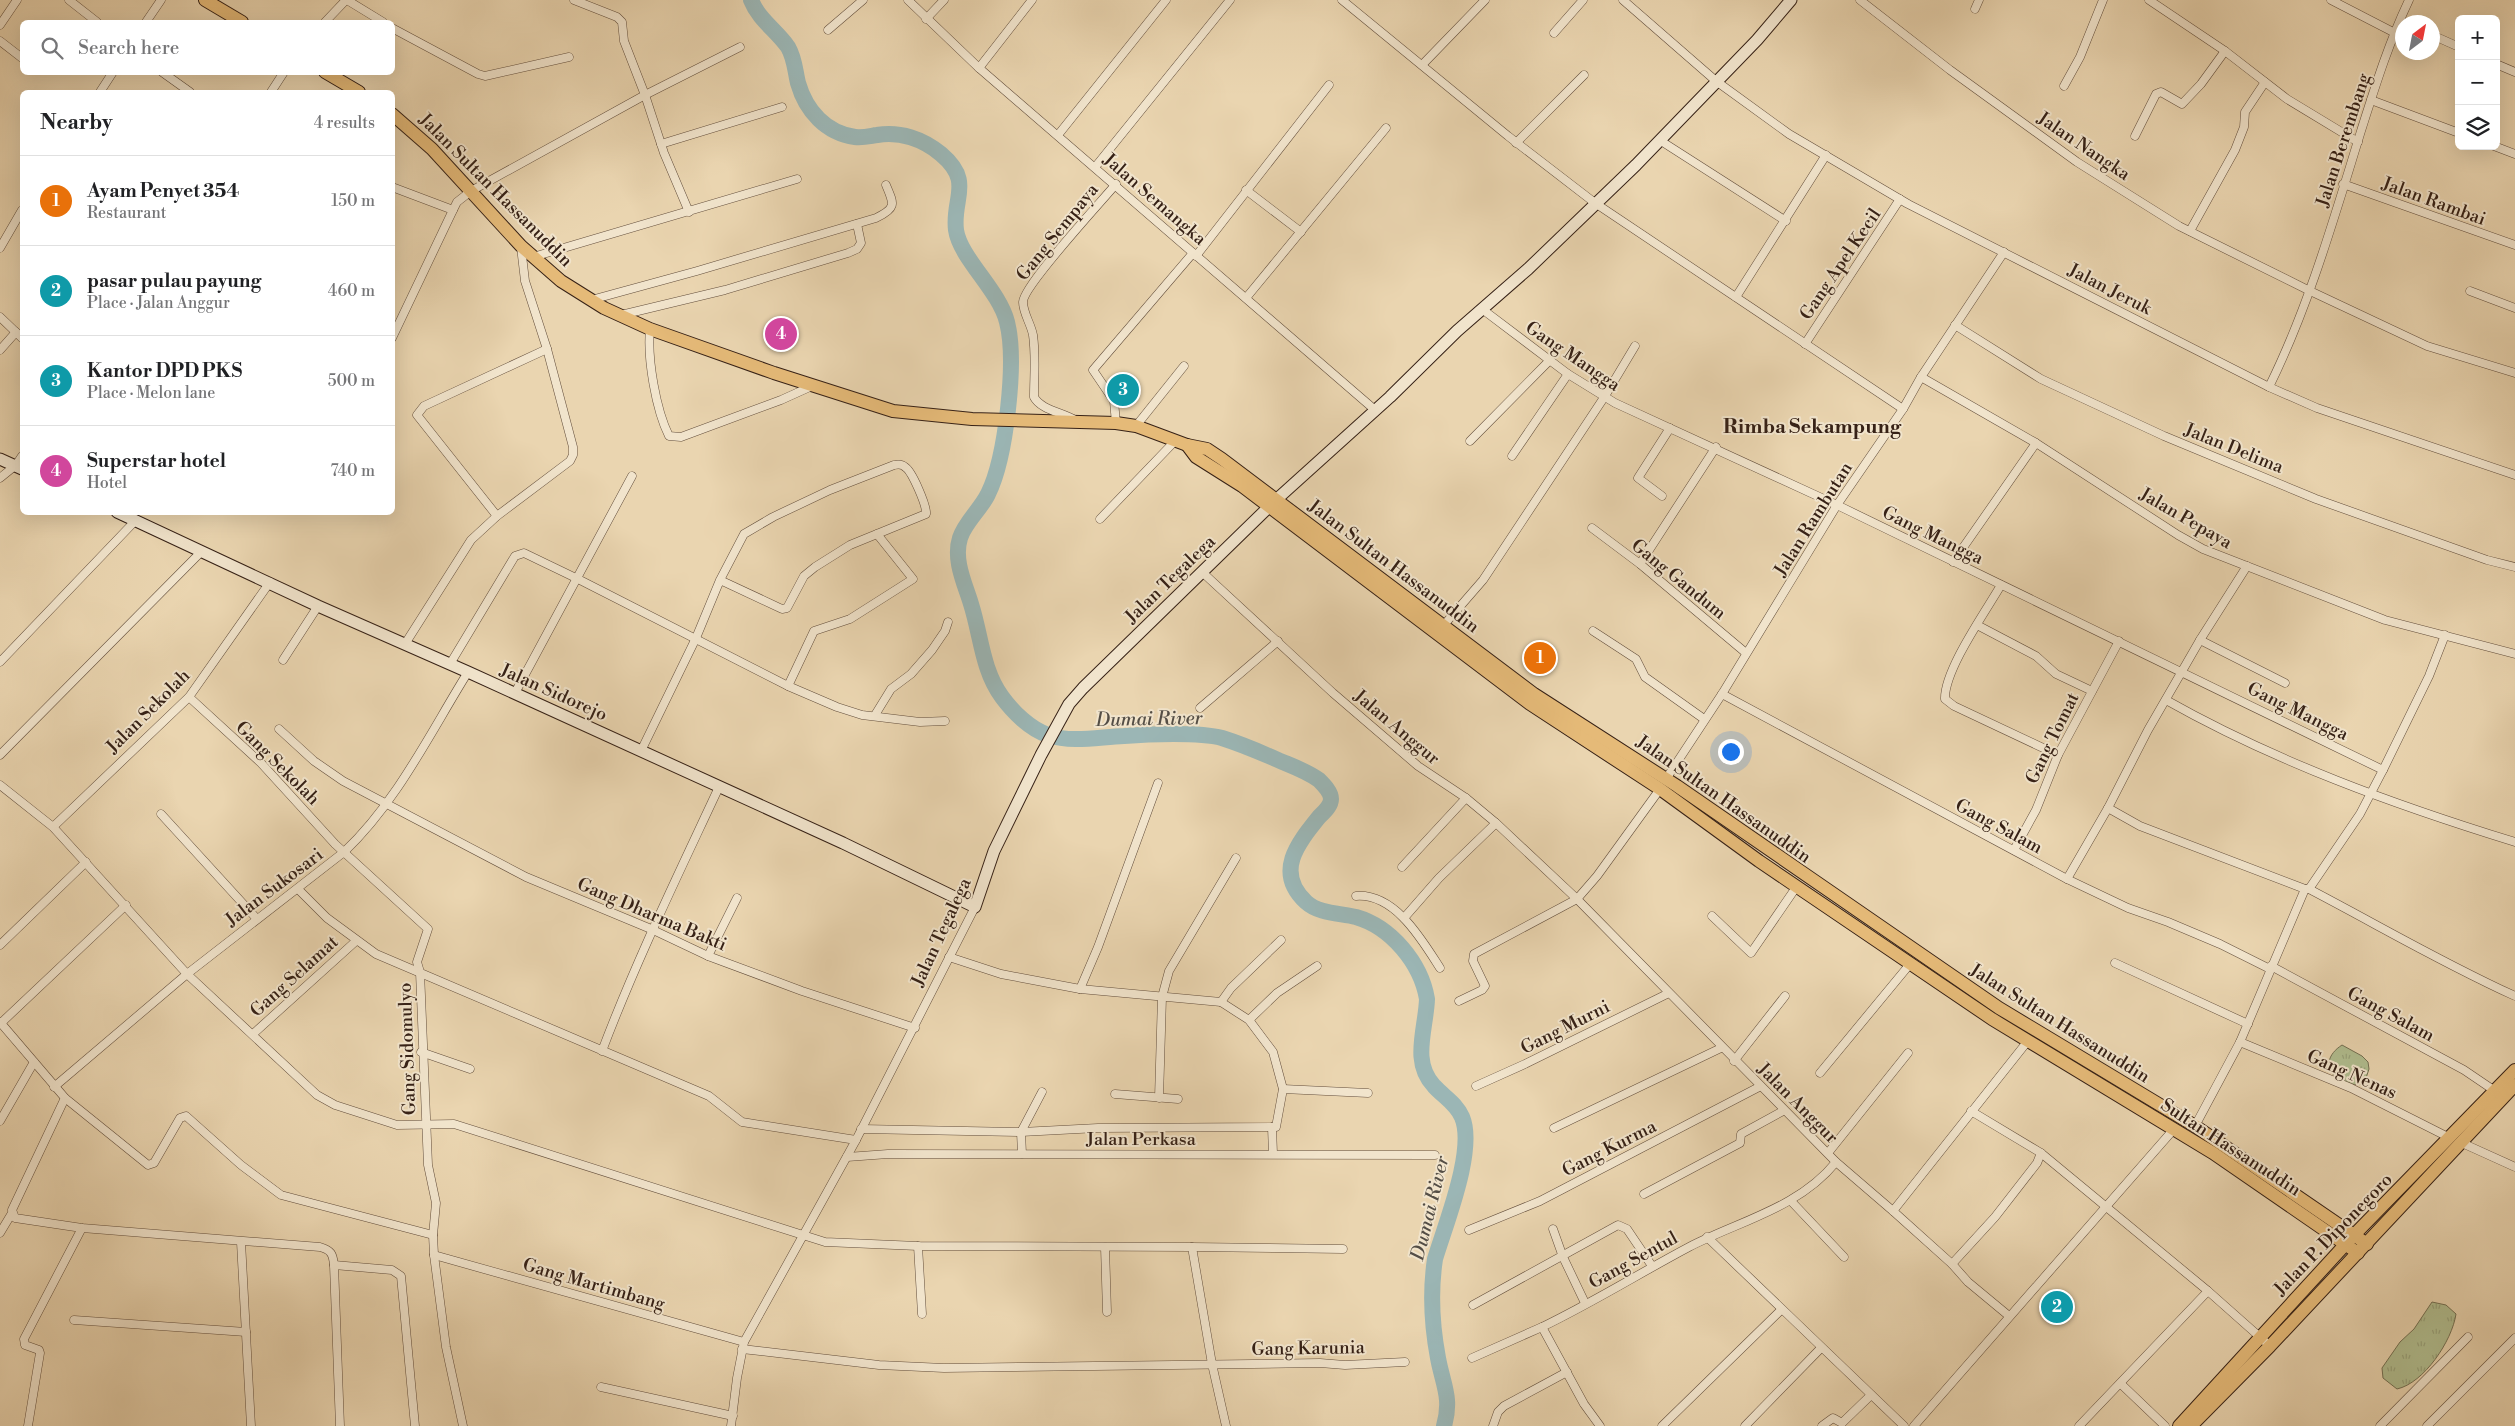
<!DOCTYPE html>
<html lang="en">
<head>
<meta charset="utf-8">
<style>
	body { margin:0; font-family:"Libre Bodoni",serif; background:#f2f2f2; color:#202124 }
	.controls { position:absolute; right:15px; top:15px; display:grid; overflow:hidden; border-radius:8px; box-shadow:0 5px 20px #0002 }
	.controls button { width:45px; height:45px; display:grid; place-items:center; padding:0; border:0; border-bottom:1px solid #e0e0e0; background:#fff; color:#202124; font:25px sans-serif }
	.compass { position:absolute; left:2395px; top:15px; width:45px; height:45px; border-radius:50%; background:#fff; box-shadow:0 5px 20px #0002; rotate:32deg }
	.you { position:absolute; left:1730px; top:751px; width:18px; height:18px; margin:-12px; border:4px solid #fff; border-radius:50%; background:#1a73e8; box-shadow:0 0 0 8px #1a73e833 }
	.badge { display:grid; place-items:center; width:32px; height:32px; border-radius:50%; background:#b45309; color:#fff; font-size:16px; font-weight:700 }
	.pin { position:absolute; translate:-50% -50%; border:2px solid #fff; box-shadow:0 1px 5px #0006 }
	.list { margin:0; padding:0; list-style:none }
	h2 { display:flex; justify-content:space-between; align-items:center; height:65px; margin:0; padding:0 20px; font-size:21px }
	h2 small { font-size:16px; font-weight:400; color:#757577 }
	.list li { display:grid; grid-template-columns:32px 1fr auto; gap:15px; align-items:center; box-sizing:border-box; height:90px; padding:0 20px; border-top:1px solid #e0e0e0 }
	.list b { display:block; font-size:19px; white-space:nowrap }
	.list p { margin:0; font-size:16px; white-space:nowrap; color:#757577 }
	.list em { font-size:16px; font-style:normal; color:#757577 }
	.icon { flex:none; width:28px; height:28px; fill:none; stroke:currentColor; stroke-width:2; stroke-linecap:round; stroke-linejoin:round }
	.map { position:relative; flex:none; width:2515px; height:1426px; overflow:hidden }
	.search { position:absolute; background:#fff; box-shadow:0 5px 20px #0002; left:20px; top:20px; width:375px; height:55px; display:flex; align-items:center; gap:12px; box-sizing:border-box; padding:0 18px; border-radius:8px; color:#757577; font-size:19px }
	.panel { position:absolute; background:#fff; box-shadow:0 5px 20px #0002; left:20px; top:90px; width:375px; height:425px; border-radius:8px }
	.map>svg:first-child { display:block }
	.grass { fill:url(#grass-tufts); stroke:#747053 }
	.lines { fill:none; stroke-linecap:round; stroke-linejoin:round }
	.river { stroke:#9bb6b5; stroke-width:16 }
	.street-casing { stroke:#634e3c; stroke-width:9 }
	.secondary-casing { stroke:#362116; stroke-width:13 }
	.primary-casing { stroke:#362116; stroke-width:14 }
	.street { stroke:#f1e4cc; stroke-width:8 }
	.secondary { stroke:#f1e4cc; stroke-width:11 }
	.primary { stroke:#e5ba78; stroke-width:12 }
	.labels { text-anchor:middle; stroke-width:4; stroke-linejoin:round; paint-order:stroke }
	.street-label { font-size:18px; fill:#362116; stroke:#f1e4cc }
	.water-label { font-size:19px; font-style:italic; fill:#544e46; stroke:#f1e4cc }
	.quarter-label { font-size:20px; font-weight:bold; fill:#362116; stroke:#f1e4cc }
</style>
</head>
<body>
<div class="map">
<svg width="2515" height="1426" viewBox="0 0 2515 1426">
	<defs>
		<pattern id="grass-tufts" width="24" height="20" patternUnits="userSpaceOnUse" patternTransform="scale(1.25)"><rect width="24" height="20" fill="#b1be90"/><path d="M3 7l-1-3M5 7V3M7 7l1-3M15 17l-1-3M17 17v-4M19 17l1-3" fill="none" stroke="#99a37b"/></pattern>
	</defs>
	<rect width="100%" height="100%" fill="#ead5b0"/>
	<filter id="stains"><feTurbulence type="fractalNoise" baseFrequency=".004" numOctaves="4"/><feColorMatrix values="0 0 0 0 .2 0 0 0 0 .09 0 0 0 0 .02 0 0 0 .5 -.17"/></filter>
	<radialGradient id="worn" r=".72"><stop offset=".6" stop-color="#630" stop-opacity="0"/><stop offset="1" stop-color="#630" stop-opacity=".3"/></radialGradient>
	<g class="grass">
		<path d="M2342,1045l20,11 6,6 1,7 -5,15c-26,5 -51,-20 -22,-39z"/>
		<path d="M2432,1302l14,3 10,9c-4,27 -32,69 -59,75l-14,-11 -1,-10 18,-26 14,-13z"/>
	</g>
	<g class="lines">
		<path class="river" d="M751,0c8,20 25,30 37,47 7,12 7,24 10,36 8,28 28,50 57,54 8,1 15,-1 22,-2 23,-4 46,4 64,19 33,28 11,44 15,76 4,28 43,60 51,92 10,39 -1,136 -19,172 -7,15 -23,28 -28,44 -7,22 5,46 11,66 10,31 11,66 31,93 11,15 28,32 46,38 25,8 50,2 76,1 24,-2 76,-4 98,2 19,6 38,14 56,22 14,6 29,11 41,20 5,5 12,12 12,19 0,7 -7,13 -12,18 -21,26 -45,55 -13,85 13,12 34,11 50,15 35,10 65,46 71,82 -1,30 -16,63 7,87 10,11 22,17 28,31 14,33 -17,108 -27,142 -5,33 -3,67 3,99 5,27 14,40 6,68"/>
		<g class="street-casing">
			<g id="street">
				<polyline points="69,0 97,22"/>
				<polyline points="347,0 383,22"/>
				<polyline points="574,0 617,17 622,22 624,41 645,95 664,153 689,212"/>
				<polyline points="908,0 979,68"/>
				<polyline points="1032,0 979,68 1375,410"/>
				<polyline points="1342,0 1508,136 1595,203 1903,409"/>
				<polyline points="1623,0 1716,81 1789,134 1908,204 2269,387 2317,408 2515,475"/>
				<polyline points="1860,0 1950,70 2077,162 2179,226 2308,290 2427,346 2515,373"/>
				<polyline points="2149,0 2225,51 2287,99 2358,142"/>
				<polyline points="2331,0 2395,33"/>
				<polyline points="1975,9 1979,0"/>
				<polyline points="926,19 944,0"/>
				<polyline points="146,22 161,0"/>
				<polyline points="325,22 346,0"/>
				<polyline points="0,25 17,0"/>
				<polyline points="392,28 478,74 485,76 569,57"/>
				<polyline points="828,30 863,0"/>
				<polyline points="1554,33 1583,0"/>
				<polyline points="2432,35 2459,47"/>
				<polyline points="0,41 22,58"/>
				<polyline points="2496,64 2515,72"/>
				<polyline points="1422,65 1485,0"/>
				<polyline points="162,72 190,92"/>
				<polyline points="2064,86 2080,57 2103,0"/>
				<polyline points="100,92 113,72"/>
				<polyline points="271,92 284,72"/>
				<polyline points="2371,100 2459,133"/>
				<polyline points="1058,135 1166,0"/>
				<polyline points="2135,136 2156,94 2161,92 2182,104 2201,84 2225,51"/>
				<polyline points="1661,141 1786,221"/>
				<polyline points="1516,143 1584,75"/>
				<polyline points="661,144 782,107"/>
				<polyline points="2494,146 2515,154"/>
				<polyline points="1096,166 1230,0"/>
				<polyline points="2343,184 2515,245"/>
				<polyline points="392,187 453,210 457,202 471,191 645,95 740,47"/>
				<polyline points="1246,190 1301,232"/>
				<polyline points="2190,231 2235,150 2244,127 2245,112 2265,82"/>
				<polyline points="0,248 22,210"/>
				<polyline points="1196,256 1329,85"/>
				<polyline points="533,257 797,179"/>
				<polyline points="2470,291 2515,308"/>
				<polyline points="1736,297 1826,155"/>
				<polyline points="1246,298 1386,128"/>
				<path d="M591,300l106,-29 179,-53c21,-10 18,-14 10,-33"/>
				<polyline points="1482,309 1568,374 1615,403 1837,505 2383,770"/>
				<polyline points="621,315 725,290 848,253 857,249 861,243 857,224"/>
				<polyline points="0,317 22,338"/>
				<polyline points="1955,325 2041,379 2164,436 2316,499 2487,560 2515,567"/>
				<path d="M650,329c-3,30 6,81 19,107l12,1 100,-37 31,-14"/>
				<polyline points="392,338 453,210"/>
				<polyline points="1805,344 1900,199"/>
				<polyline points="0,350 16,332"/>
				<polyline points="1921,377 2036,443 2178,535 2203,549 2385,620 2515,654"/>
				<path d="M2269,387c40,-81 65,-169 92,-256 14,-44 28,-89 48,-131"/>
				<path d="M1075,420c-13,-8 -34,-10 -41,-23 0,-21 2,-41 -1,-62 -2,-11 -10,-22 -10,-33 0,-16 78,-100 93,-118"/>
				<polyline points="1116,423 1114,401 1093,370 1193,253"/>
				<polyline points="1136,426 1184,366"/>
				<polyline points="1470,441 1549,361"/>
				<polyline points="1512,456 1568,374"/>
				<polyline points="0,478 16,465 22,456"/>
				<polyline points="1662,496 1638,478 1670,428"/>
				<polyline points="497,516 417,415 424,406 547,349"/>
				<polyline points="1100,519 1175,441"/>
				<polyline points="1592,528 1640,564 1746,653"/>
				<polyline points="1953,562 2036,443"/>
				<polyline points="1640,564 1716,447"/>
				<polyline points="1202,572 1333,693 1418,766 1466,798 1496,823 1577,899 1836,1162 1893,1211 1952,1264 1968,1282 2009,1316"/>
				<path d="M2001,585c-15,26 -57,85 -56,114l9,7 104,49"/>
				<polyline points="1977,625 2036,656 2056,674 2092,691"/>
				<polyline points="1443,626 1483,580 1605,396 1635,346"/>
				<polyline points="1593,631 1636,659 1645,677 1704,719"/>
				<polyline points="2200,640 2285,683"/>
				<polyline points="405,644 471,540 497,516 570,461 573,455 573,447 547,349 525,281 521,247"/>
				<polyline points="283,660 318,606"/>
				<polyline points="0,662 136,520"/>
				<polyline points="450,664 515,556 524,553 578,579 788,686 837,707 862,715 920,722 945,721"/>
				<polyline points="788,686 814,631 850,619 913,579 877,534"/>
				<polyline points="515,693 632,476"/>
				<polyline points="1722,694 2067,879 2128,908 2168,922 2220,944 2270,969"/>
				<polyline points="189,697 261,763 335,844 428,929 417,962 420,972 428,1165 436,1203 433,1235 434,1255 446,1347 463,1426"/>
				<path d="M2166,700c110,62 229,105 349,142"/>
				<polyline points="1200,708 1278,641"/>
				<polyline points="875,715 891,689 911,674 932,650 945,631 948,622"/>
				<polyline points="279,729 314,761 343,781 526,877 651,929 708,956 802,991 915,1028"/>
				<path d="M641,751l55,-113 24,-58 24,-46 29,-17 57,-27 64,-25c4,-1 8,-1 11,2 7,4 22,39 21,47l-76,31 -35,22 -11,9 -17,32 -5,1 -62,-29"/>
				<polyline points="0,755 201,552"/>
				<polyline points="1666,779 1722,694 1837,505 1903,409 1921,377 2004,252"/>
				<polyline points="0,785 53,827 187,974 317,1095 335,1105 397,1125 454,1124 825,1242 918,1246 1192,1247 1343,1249"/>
				<polyline points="2108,808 2140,826 2305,889"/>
				<polyline points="161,814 257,919"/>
				<polyline points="53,827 189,697 270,582"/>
				<polyline points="2014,850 2036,810 2058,755 2119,641"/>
				<polyline points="1402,867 1466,798"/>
				<polyline points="2067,879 2108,808 2148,730 2200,640 2247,566"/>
				<polyline points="298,889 327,918 376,954 709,1096 742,1122 856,1140"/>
				<path d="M2309,889c69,36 135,75 206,107"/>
				<path d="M1356,896c39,-3 66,44 84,72"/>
				<polyline points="1712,916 1751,953 1797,886"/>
				<polyline points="1404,918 1439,878 1496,823"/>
				<polyline points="0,945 86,862"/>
				<polyline points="708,956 737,898"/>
				<polyline points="2115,963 2248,1024"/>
				<polyline points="2271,966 2464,1070 2495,1091"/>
				<polyline points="1080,989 1098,947 1158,783"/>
				<polyline points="1459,1001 1482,990 1485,986 1473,961 1474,954 1577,899 1597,876 1660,789"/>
				<polyline points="1221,1002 1231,988 1281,940"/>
				<polyline points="1249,1020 1277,993 1317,966"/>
				<polyline points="0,1022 65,1098 148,1165 154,1163 180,1118 186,1116 241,1165 281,1195 433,1235"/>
				<polyline points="1,1023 126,905"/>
				<polyline points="253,1034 356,941"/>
				<polyline points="2240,1042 2351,1088 2450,1138"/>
				<path d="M602,1051c34,-90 76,-176 117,-264"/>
				<polyline points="421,1052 470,1069"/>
				<polyline points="1734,1061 1785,996"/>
				<polyline points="1820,1073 1910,964"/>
				<polyline points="1476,1086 1525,1064 1667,994"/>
				<path d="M54,1087l133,-113 157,-122c53,-50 86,-119 124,-180"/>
				<polyline points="1283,1089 1368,1093"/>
				<polyline points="1115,1094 1178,1099"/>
				<path d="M65,1098l-53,112 3,8 67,10 238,19c11,3 13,7 14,18l6,161"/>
				<polyline points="1159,1098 1162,997 1169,971 1236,858"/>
				<polyline points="1971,1111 2041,1153 2208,1291 2270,1346"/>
				<polyline points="0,1121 34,1062"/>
				<polyline points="2195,1126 2240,1042 2305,889 2309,889 2360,814 2383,770 2429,676 2445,635"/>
				<polyline points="1272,1127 1273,1154"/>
				<polyline points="1554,1128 1721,1048"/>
				<polyline points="861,1129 1021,1132 1098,1128 1276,1127 1283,1089 1273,1052 1249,1020 1221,1002 1080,989 1001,974 949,957"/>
				<polyline points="2462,1143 2515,1167"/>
				<polyline points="1828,1153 1908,1053"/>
				<polyline points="1022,1154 1021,1132 1042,1092"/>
				<polyline points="847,1157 888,1154 1435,1155"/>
				<polyline points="1644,1194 1740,1143 1741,1134 1783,1111"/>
				<polyline points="1791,1201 1844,1257"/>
				<polyline points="1893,1211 2027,1042"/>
				<polyline points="1553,1229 1563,1257 1585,1303"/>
				<polyline points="1469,1230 1540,1201 1759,1087"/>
				<polyline points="0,1233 12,1213"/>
				<polyline points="1707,1237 1904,1426"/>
				<polyline points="241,1242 251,1426"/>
				<polyline points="918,1246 922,1314"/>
				<polyline points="1105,1247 1107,1312"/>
				<polyline points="1192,1247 1212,1364 1226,1426"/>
				<polyline points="434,1255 744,1342"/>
				<polyline points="1952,1264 1995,1217 2037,1163 2041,1153"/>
				<polyline points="334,1265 392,1270 401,1276 415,1426"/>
				<polyline points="1473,1305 1618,1225 1627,1229 1652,1266"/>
				<polyline points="74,1320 246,1332"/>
				<polyline points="742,1349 879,1365 944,1368 1320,1363 1345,1365 1405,1362"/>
				<polyline points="1472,1358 1542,1327"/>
				<polyline points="2121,1384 2165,1426"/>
				<polyline points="601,1387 733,1416"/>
				<polyline points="28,1426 40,1353 39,1350 25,1345 24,1339 82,1228"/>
				<polyline points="731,1426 737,1378 744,1342 856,1140 975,907"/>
				<polyline points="1493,1426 1498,1412 1504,1406 1567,1372"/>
				<path d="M1600,1426l-16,-22 -42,-77c50,-24 98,-54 147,-80 50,-26 110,-39 147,-85"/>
				<polyline points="1662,1426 1781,1310"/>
				<polyline points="1745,1426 1821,1348"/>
				<polyline points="1822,1426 1833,1418 1842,1423 1871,1395"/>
				<polyline points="1914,1426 2174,1129"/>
				<polyline points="2079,1426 2208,1291"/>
				<polyline points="2380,1426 2468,1337"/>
				<polyline points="2427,1426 2515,1338"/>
			</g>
		</g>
		<g class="secondary-casing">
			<g id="secondary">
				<polyline points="0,459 22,469"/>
				<polyline points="117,512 318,606 468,672 843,843 975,907 994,851 1041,755 1069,704 1083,688 1277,499 1390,397 1457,331 1528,269 1636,165 1757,40 1791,0"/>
			</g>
		</g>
		<g class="primary-casing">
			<g id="primary">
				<polyline points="205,0 242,22"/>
				<polyline points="325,72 359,92"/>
				<polyline points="392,114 432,149 521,246 561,281 604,308 650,329 774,373 893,411 972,419 1116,423 1136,426 1187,445 1207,449 1222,459 1534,694 1677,786 1999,1008 2195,1126 2367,1244"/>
				<polyline points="1187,445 1196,457 1242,486 1530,704 1660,789 1759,861 1992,1019 2213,1153 2358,1253"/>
				<polyline points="2179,1426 2354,1235 2515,1070"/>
				<polyline points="2191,1426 2270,1346 2515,1085"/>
			</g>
		</g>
		<use href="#street" class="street"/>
		<use href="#secondary" class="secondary"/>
		<use href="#primary" class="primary"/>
	</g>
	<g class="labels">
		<g class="street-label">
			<text transform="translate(2343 140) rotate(-72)" y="6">Jalan Berembang</text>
			<text transform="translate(2084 146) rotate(34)" y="6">Jalan Nangka</text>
			<text transform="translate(496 190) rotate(45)" y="6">Jalan Sultan Hassanuddin</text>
			<text transform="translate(1155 199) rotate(41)" y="6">Jalan Semangka</text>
			<text transform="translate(2434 201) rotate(20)" y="6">Jalan Rambai</text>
			<text transform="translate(1057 232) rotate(-51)" y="6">Gang Sempaya</text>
			<text transform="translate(1840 264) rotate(-56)" y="6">Gang Apel Kecil</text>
			<text transform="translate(2110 289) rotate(27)" y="6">Jalan Jeruk</text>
			<text transform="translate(1573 356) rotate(34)" y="6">Gang Mangga</text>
			<text transform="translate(2234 448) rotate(22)" y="6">Jalan Delima</text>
			<text transform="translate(2186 518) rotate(30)" y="6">Jalan Pepaya</text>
			<text transform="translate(1813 519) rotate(-58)" y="6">Jalan Rambutan</text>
			<text transform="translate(1933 535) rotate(26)" y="6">Gang Mangga</text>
			<text transform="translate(1394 566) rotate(37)" y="6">Jalan Sultan Hassanuddin</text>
			<text transform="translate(1170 579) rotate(-44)" y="6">Jalan Tegalega</text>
			<text transform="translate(1679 579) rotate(39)" y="6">Gang Gandum</text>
			<text transform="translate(554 692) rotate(24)" y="6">Jalan Sidorejo</text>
			<text transform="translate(148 711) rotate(-45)" y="6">Jalan Sekolah</text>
			<text transform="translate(2298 711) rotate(26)" y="6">Gang Mangga</text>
			<text transform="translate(1397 727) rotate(40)" y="6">Jalan Anggur</text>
			<text transform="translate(2052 738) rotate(-64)" y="6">Gang Tomat</text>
			<text transform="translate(278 763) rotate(45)" y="6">Gang Sekolah</text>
			<text transform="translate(1724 799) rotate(35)" y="6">Jalan Sultan Hassanuddin</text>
			<text transform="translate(1999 826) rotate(28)" y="6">Gang Salam</text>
			<text transform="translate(274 887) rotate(-37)" y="6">Jalan Sukosari</text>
			<text transform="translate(652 914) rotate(23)" y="6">Gang Dharma Bakti</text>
			<text transform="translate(941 932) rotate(-65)" y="6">Jalan Tegalega</text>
			<text transform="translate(294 976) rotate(-42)" y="6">Gang Selamat</text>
			<text transform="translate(2391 1014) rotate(28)" y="6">Gang Salam</text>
			<text transform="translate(2060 1023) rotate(32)" y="6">Jalan Sultan Hassanuddin</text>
			<text transform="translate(1565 1027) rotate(-27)" y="6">Gang Murni</text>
			<text transform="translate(407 1049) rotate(-92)" y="6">Gang Sidomulyo</text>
			<text transform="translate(2352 1074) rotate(24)" y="6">Gang Nenas</text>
			<text transform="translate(1798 1103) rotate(45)" y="6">Jalan Anggur</text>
			<text x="1141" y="1145">Jalan Perkasa</text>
			<text transform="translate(2231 1147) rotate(33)" y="6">Sultan Hassanuddin</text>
			<text transform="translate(1609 1148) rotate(-27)" y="6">Gang Kurma</text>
			<text transform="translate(2333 1234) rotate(-46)" y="6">Jalan P. Diponegoro</text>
			<text transform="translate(1633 1260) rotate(-29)" y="6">Gang Sentul</text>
			<text transform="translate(594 1284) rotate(16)" y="6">Gang Martimbang</text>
			<text transform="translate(1308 1348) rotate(-1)" y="6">Gang Karunia</text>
		</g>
		<g class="water-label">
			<text transform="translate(1149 718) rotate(-1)" y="7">Dumai River</text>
			<text transform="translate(1429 1208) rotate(-76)" y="7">Dumai River</text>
		</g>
		<g class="quarter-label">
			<text x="1812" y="433">Rimba Sekampung</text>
		</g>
	</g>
	<rect width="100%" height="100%" filter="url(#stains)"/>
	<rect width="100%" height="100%" fill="url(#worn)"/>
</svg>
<div class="controls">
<button>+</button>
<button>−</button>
<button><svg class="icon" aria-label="layers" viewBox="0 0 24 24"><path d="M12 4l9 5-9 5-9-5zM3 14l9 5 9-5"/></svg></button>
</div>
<svg class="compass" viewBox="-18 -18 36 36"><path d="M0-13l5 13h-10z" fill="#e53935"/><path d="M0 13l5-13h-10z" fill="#757577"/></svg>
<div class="you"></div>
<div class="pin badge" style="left:1540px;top:658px;background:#e8710a">1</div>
<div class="pin badge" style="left:2057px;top:1307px;background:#0f9aa8">2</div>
<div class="pin badge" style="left:1123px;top:390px;background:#0f9aa8">3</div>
<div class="pin badge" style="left:781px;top:334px;background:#d1479c">4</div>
<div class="search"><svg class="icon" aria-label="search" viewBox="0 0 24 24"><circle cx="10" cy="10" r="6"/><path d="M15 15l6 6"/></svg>Search here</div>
<section class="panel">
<h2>Nearby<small>4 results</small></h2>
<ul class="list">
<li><span class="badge" style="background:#e8710a">1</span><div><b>Ayam Penyet 354</b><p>Restaurant</p></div><em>150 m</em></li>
<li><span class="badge" style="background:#0f9aa8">2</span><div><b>pasar pulau payung</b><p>Place · Jalan Anggur</p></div><em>460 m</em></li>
<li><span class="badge" style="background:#0f9aa8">3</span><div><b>Kantor DPD PKS</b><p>Place · Melon lane</p></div><em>500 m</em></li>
<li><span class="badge" style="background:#d1479c">4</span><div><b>Superstar hotel</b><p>Hotel</p></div><em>740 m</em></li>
</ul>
</section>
</div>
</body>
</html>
